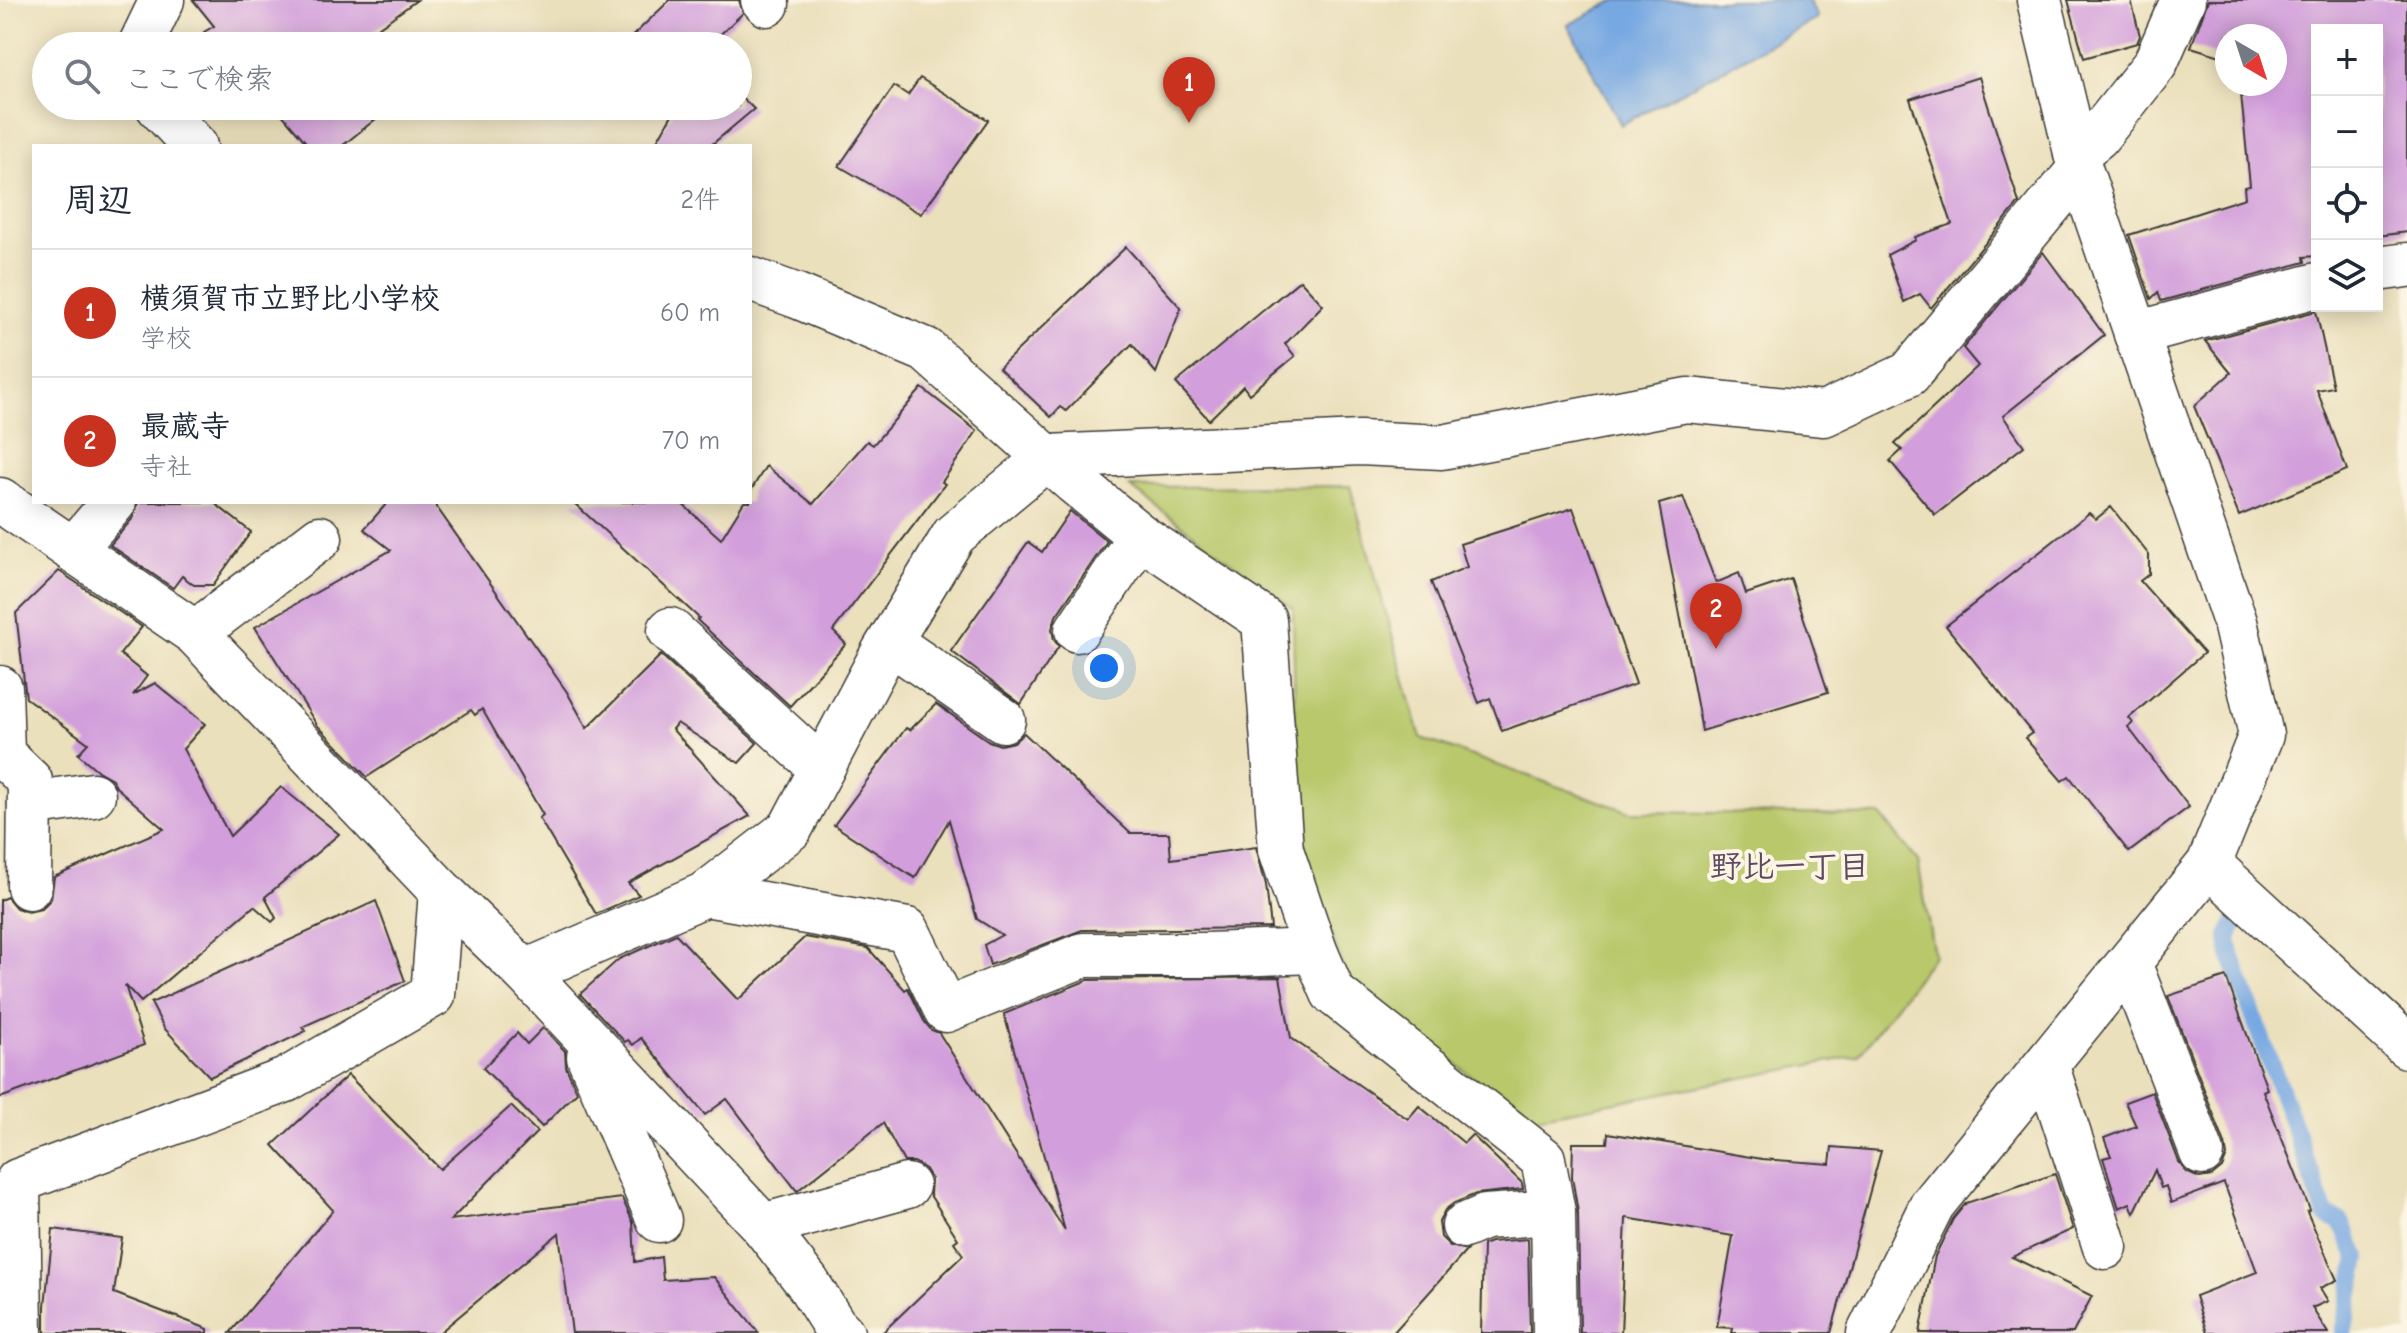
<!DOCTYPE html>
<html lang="ja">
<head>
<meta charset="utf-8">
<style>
	body { margin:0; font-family:"Comic Neue","Klee One",sans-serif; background:#f6f6f7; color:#1f2937 }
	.controls { position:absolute; right:24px; top:24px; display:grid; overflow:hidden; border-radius:0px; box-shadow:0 4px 20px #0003 }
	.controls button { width:72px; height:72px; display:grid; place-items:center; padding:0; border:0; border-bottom:2px solid #e0e1e3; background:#fff; color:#1f2937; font:40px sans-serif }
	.compass { position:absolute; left:2215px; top:24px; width:72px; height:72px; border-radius:50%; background:#fff; box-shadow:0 4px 20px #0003; rotate:141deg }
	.you { position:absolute; left:1104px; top:668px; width:28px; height:28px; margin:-20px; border:6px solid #fff; border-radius:50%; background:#1a73e8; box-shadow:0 0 0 12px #1a73e833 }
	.badge { display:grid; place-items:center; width:52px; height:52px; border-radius:50%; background:#c8321e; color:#fff; font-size:26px; font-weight:700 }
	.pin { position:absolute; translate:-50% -66px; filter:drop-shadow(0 2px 4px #0008) }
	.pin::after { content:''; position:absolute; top:42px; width:28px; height:24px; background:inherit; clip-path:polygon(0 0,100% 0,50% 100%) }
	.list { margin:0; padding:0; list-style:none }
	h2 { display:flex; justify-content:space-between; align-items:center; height:104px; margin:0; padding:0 32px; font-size:34px }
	h2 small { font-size:26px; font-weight:400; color:#747a83 }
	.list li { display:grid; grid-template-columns:52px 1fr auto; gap:24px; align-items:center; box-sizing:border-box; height:128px; padding:0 32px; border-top:2px solid #e0e1e3 }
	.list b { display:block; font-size:30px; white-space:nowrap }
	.list p { margin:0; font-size:26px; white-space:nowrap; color:#747a83 }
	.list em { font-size:26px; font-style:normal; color:#747a83 }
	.icon { flex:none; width:44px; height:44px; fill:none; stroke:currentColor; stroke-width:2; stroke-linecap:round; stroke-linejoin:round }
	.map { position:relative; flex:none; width:2407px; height:1333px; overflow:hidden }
	.search { position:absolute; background:#fff; box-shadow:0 4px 20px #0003; left:32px; top:32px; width:720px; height:88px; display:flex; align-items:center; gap:20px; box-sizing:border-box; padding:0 28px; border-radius:44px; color:#747a83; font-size:30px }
	.panel { position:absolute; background:#fff; box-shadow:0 4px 20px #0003; left:32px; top:144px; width:720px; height:360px; border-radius:0px }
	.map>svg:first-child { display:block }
	.green { fill:#b8c86b; stroke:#6a7244; stroke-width:2 }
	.water { fill:#77a8e2; stroke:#4a627f; stroke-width:2 }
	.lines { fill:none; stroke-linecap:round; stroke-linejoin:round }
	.stream { stroke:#77a8e2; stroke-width:18 }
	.building { fill:#d29edb }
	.minor-casing { stroke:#3b3934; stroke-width:47 }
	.minor { stroke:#fff; stroke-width:44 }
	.labels { text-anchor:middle; stroke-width:8; stroke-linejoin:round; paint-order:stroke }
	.neighbourhood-label { font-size:32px; font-weight:bold; fill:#5c4a5f; stroke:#fcf5e5 }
</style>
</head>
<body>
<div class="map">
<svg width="2407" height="1333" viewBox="0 0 2407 1333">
	<rect width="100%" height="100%" fill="#fcf5e5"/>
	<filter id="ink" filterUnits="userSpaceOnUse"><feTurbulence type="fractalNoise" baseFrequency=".0125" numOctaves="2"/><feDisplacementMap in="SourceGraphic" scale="16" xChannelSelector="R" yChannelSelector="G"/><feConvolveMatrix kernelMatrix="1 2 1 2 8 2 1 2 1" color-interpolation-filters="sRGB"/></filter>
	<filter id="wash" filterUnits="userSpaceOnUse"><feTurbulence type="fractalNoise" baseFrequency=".006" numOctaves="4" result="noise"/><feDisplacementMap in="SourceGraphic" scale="32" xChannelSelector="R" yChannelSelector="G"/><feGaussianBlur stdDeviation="1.8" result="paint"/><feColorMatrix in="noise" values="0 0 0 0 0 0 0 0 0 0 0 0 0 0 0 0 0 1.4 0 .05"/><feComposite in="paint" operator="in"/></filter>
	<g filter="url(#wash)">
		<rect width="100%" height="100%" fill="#ebe0bc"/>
		<polygon class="green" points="1350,486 1421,738 1630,812 1880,815 1918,861 1934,955 1858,1056 1527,1119 1348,981 1297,838 1293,608 1130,487"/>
		<polygon class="water" points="1616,0 1808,0 1818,18 1621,125 1568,25"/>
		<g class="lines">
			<polyline class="stream" points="2236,920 2228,939 2231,955 2326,1215 2341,1222 2358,1258 2343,1333"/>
		</g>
		<g id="blocks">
			<g class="building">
				<polygon points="193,0 417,0 371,33 383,46 214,46 204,32 214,26"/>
				<polygon points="670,0 739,0 743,13 708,46 622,46"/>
				<polygon points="2068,0 2131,0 2140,36 2137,43 2084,58"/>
				<polygon points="2208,0 2407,0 2407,232 2377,236 2377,30 2317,30 2317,256 2304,257 2305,262 2161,301 2158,292 2151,299 2129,235 2245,198 2244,187 2250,186 2240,84 2275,84 2275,36 2227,36 2227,58 2191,47"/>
				<polygon points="1979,77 2019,203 1931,308 1920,294 1904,302 1887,255 1916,240 1915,237 1952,224 1910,99"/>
				<polygon points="920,78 988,120 921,214 839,166 894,86 908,95"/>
				<polygon points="738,94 754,109 710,146 654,146 677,106 738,106"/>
				<polygon points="275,106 392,106 342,146 309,146"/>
				<polygon points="1126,247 1181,308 1156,373 1132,344 1066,411 1060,407 1051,417 999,368"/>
				<polygon points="2043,252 2104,335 2003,416 2024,446 1935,515 1890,461 1902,450 1895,444 1978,366 1963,348"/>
				<polygon points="1300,280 1323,305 1285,344 1295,356 1249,394 1243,386 1209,420 1176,383"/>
				<polygon points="2316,311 2333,387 2317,390 2347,470 2239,516 2194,406 2231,373 2205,341"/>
				<polygon points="922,388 977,431 942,482 945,484 833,631 846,644 790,706 697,620 699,618 573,502 680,502 721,539 744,502 750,502 750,492 766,466 813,504 867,441 873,445"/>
				<polygon points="1683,497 1716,583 1739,573 1746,594 1791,579 1828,692 1702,731 1659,504"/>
				<polygon points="138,502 213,502 251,532 213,585 194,585 182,576 173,588 110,545 133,518"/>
				<polygon points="388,502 433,502 567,692 587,728 661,655 757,743 739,763 677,723 672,729 750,816 628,883 639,895 596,914 539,818 543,815 482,709 475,715 471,710 367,777 317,725 255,627 391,550 364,529"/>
				<polygon points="2111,507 2149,555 2149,574 2140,581 2204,653 2129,718 2133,723 2128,727 2189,807 2129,852 2069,776 2062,781 2025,738 2032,733 1946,626 2089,513 2096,519"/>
				<polygon points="1573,508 1636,684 1502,731 1490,698 1479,703 1431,582 1467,567 1460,544"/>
				<polygon points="1070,511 1107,541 1056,616 1052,629 1054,640 1059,646 1021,704 951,651 1028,542 1042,552"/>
				<polygon points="59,571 142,627 120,654 147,676 133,695 155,683 205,724 183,749 230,836 281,787 339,834 265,897 276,918 272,922 254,906 141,1002 125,985 144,1045 0,1098 0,900 7,897 16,908 28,912 41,909 51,899 54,877 164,829 116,787 112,779 98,771 78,754 88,743 26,698 16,613"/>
				<polygon points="936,704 989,741 1000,745 1014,742 1024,733 1130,833 1169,833 1171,859 1256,847 1266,885 1271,928 1082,930 990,965 984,945 1002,935 977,919 949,820 915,878 834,825 906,728 910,730"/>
				<polygon points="376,901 405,981 302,1027 306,1031 210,1077 164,1028 151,1003"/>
				<polygon points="676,934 738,1000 805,937 868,948 905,990 908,988 924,1021 931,1030 939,1033 1065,1231 1004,1014 1088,980 1280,977 1291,1038 1408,1119 1419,1106 1464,1143 1472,1135 1522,1183 1523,1189 1476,1194 1454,1203 1445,1210 1439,1222 1441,1237 1450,1246 1467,1250 1393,1333 882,1333 963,1255 954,1242 958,1239 930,1195 931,1179 924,1168 914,1162 904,1162 883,1123 797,1191 727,1099 705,1115 641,1038 633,1045 628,1040 625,1042 580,994 619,959"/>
				<polygon points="2226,977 2267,1089 2263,1091 2310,1210 2307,1212 2337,1280 2320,1288 2328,1301 2312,1308 2328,1333 2207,1333 2195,1296 2257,1272 2224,1183 2171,1203 2166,1186 2161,1188 2155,1170 2134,1213 2130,1203 2119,1208 2103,1158 2111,1156 2104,1138 2136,1126 2125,1102 2152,1092 2179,1162 2186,1172 2199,1178 2212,1176 2222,1168 2227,1156 2225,1144 2168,996"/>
				<polygon points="543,1028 565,1051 566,1067 577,1092 542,1127 483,1068 517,1033 527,1044"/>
				<polygon points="348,1075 440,1169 511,1106 537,1132 451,1220 622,1198 633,1222 635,1262 661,1257 663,1280 714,1277 759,1333 572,1333 559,1233 439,1333 230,1333 333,1210 273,1145"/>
				<polygon points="1608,1133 1762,1159 1830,1164 1832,1147 1881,1151 1831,1333 1732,1333 1733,1328 1717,1327 1733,1236 1626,1218 1621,1333 1580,1333 1578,1212 1572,1177 1573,1143 1607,1143"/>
				<polygon points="2055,1174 2073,1229 2012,1257 2092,1296 2073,1333 1920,1333 1935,1256 1953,1219 1966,1203"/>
				<polygon points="53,1229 122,1238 114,1293 208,1329 208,1333 45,1333 45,1306"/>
				<polygon points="1528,1239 1530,1333 1481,1333 1483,1245 1491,1242"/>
			</g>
		</g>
	</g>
	<g filter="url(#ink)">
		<use href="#blocks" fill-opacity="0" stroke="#3b3934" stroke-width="2"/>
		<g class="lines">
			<g class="minor-casing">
				<g id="minor">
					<polyline points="763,0 767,4"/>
					<polyline points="140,46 162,0"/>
					<polyline points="158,106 195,146"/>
					<polyline points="2076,154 2097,137 2155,64 2183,0"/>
					<polyline points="2377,269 2407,265"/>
					<polyline points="750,279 797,296 926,350 1074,482 1140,536 1264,620 1281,850 1315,951 1333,993 1543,1159 1553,1212 1555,1333"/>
					<polyline points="2136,334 2317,285"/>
					<polyline points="0,500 195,633 441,891 525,972 763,1226 807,1282 834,1325 842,1333"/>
					<polyline points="73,550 114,502"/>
					<polyline points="670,630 822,769"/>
					<polyline points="1077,630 1140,536"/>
					<polyline points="195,633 320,538"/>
					<polyline points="890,642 1003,720"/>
					<polyline points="0,688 2,754 30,781 29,887"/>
					<polyline points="30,804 93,795"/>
					<polyline points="2209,864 2407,1046"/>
					<polyline points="706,894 907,930 946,1010 1083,955 1207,955 1315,951"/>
					<polyline points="2129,963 2202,1153"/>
					<polyline points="525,972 706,894 790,829 884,651 954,535 1048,457 1360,443 1442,447 1687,400 1824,414 1909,374 2080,169"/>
					<polyline points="589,1057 659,1220"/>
					<polyline points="2047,1067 2105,1247"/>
					<polyline points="763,1226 907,1186"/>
					<polyline points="1464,1226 1485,1217 1553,1212"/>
					<polyline points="20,1333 18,1181 286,1080 433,995 441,891"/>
					<polyline points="1869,1333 1932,1205 2209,864 2261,735 2235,622 2080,169 2039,0"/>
				</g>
			</g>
			<use href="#minor" class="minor"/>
		</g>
	</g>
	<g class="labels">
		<g class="neighbourhood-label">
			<text x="1790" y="877">野比一丁目</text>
		</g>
	</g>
</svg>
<div class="controls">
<button>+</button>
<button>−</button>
<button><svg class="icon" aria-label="locate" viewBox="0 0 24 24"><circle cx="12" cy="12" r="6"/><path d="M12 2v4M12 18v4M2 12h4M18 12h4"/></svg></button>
<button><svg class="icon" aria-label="layers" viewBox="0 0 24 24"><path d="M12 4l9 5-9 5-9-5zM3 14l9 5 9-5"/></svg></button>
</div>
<svg class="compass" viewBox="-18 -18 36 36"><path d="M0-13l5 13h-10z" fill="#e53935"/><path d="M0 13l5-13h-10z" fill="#747a83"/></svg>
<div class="you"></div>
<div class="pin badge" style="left:1189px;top:123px">1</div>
<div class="pin badge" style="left:1716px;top:649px">2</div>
<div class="search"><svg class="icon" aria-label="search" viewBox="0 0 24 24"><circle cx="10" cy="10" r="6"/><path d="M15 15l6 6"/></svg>ここで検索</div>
<section class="panel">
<h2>周辺<small>2件</small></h2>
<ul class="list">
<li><span class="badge">1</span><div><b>横須賀市立野比小学校</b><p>学校</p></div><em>60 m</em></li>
<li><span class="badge">2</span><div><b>最蔵寺</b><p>寺社</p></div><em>70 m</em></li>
</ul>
</section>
</div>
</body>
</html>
